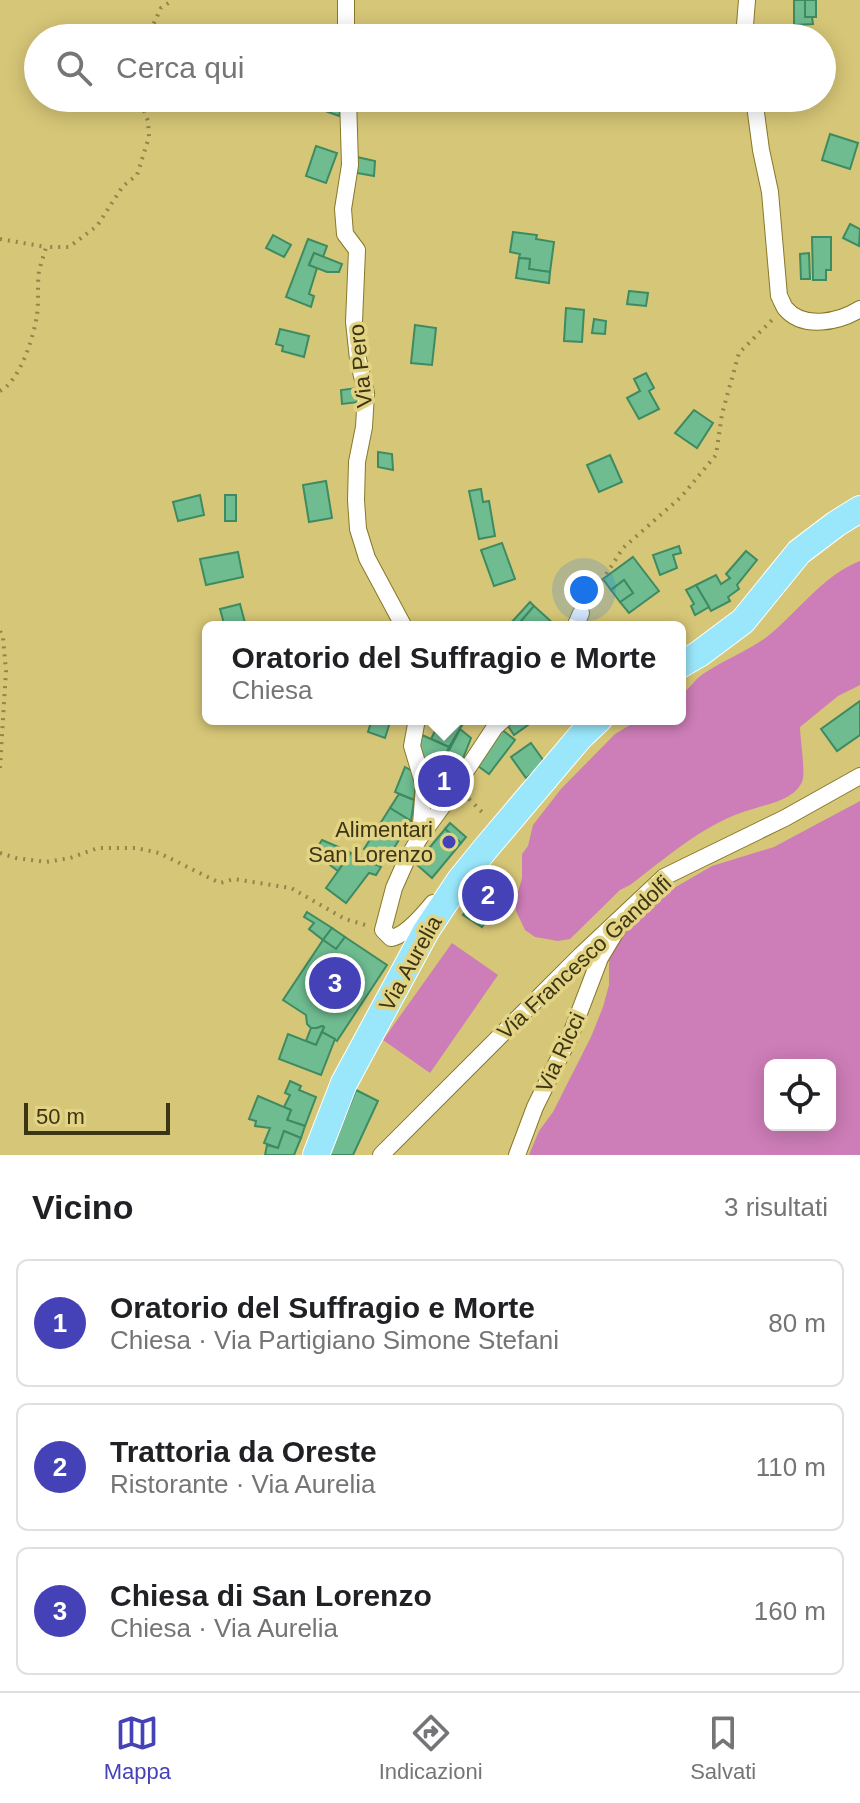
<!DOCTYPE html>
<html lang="it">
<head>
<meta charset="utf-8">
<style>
	body { margin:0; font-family:Arial,sans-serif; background:#f6f6f6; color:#202124 }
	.controls { position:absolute; right:24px; bottom:24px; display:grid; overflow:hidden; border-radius:12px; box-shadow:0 4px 20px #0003 }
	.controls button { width:72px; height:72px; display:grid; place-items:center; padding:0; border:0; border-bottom:2px solid #e0e0e0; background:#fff; color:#202124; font:40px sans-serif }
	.scale { position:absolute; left:24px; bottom:20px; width:146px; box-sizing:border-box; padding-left:8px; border:4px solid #3c3514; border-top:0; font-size:22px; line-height:28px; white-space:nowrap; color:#3c3514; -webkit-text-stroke:6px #e3d384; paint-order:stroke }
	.you { position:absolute; left:584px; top:590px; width:28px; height:28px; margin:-20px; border:6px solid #fff; border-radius:50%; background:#1a73e8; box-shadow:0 0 0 12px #1a73e833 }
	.badge { display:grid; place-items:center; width:52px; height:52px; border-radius:50%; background:#4542b8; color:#fff; font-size:26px; font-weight:700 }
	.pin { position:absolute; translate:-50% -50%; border:4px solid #fff; box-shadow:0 2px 8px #0006 }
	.popup { position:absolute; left:202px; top:621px; width:484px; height:104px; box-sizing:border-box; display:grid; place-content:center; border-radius:12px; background:#fff; filter:drop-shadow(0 2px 6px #0005); font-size:26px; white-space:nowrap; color:#757577 }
	.popup b { font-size:30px; color:#202124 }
	.popup::after { content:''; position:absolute; left:50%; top:100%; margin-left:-16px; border:16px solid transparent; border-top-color:#fff }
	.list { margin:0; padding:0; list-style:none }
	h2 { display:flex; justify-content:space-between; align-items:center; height:104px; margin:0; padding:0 32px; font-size:34px }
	h2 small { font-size:26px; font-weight:400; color:#757577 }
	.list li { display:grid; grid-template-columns:52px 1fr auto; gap:24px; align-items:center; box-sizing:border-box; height:128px; margin:0 16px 16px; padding:0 16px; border:2px solid #e0e0e0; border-radius:12px }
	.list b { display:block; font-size:30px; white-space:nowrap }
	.list p { margin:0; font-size:26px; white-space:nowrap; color:#757577 }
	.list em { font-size:26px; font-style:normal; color:#757577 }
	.icon { flex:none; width:44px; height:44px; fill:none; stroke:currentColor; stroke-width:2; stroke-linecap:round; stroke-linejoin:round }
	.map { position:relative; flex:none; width:860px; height:1155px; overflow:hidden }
	.search { position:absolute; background:#fff; box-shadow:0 4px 20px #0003; left:24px; right:24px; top:24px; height:88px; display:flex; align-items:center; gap:20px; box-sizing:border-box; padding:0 28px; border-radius:44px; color:#757577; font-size:30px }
	.sheet { height:536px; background:#fff }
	nav { display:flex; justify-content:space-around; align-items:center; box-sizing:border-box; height:112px; border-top:2px solid #e0e0e0; background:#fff; font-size:22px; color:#757577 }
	nav a { display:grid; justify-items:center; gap:4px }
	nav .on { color:#4542b8 }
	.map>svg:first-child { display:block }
	.green { fill:#cd7db7; fill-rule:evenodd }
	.building { fill:#6fbc90; stroke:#3e8b62; stroke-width:2 }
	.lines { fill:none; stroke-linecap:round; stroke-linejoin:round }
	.street-casing { stroke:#887828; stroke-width:18 }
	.primary-casing { stroke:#fff; stroke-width:28 }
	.path { stroke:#91854b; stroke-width:4; stroke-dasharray:2 6; stroke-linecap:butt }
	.street { stroke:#fff; stroke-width:16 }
	.primary { stroke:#9ae7fb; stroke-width:26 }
	.poi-dot { fill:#4542b8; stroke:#e3d384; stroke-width:3 }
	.labels { text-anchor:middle; stroke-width:7; stroke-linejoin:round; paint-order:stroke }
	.street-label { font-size:22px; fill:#3c3514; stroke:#e3d384 }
	.poi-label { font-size:22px; fill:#3c3514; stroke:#e3d384; text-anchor:end }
</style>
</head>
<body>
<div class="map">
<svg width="860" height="1155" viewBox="0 0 860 1155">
	<rect width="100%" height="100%" fill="#d6c677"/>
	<g class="green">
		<path d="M860,561v124l-22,11 -38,31c0,12 6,46 2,55 -9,20 -41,23 -59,30 -43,15 -77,46 -113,73l-10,5 -50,49 -12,2 -23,-4 -10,-7 -9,-19v-12l6,-21v-24l6,-8 5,-21 28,-36 54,-55 25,-15h40v-24c9,-5 14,-15 23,-21 20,-14 45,-23 65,-38 31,-25 54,-60 92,-75z"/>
		<path d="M860,801v354h-331l10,-24 14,-19 38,-75 12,-30 6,-22v-33l12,-20 53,-44 38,-22 62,-19zM770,1065h60v60h-60z"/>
		<polygon points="452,943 498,975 430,1073 383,1040"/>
	</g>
	<g class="building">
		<polygon points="794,0 805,0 805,17 812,17 813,24 794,25"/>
		<rect x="805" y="0" width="11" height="17"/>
		<polygon points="305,98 344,98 339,116 303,103"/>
		<polygon points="830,134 858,143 850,169 822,160"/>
		<polygon points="316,146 337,153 326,183 306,176"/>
		<polygon points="357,157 375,161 374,176 357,173"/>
		<polygon points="850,224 860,229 859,246 843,238"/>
		<polygon points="513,232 537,235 536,239 554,242 550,272 529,269 530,259 519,258 520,254 510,252"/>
		<polygon points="273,235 291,245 284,257 266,248"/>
		<polygon points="812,237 831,237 831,270 826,270 826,280 813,280"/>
		<polygon points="308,239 327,246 323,257 314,253 309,265 317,268 309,294 314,296 311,307 286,297"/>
		<polygon points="314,253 342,264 339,272 327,272 309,265"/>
		<polygon points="809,253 810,279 801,279 800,254"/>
		<polygon points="519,258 530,259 529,269 550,272 549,283 516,278"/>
		<polygon points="629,291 648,293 646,306 627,304"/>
		<polygon points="566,308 584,310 582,342 564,341"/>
		<polygon points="594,319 606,321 605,334 592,333"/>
		<polygon points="415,325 436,328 432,365 411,363"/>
		<polygon points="280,329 309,336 304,357 282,351 283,346 276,344"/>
		<polygon points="646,373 654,388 649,391 659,409 639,419 627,398 640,391 634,379"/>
		<polygon points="357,388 359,402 342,404 341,390"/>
		<polygon points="694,410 713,423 697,448 675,433"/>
		<polygon points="378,452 392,454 393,470 378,467"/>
		<polygon points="610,455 622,482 599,492 587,465"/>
		<polygon points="326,481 332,518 309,522 303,485"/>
		<polygon points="481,489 483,502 489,501 495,536 479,539 469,491"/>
		<polygon points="200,495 204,515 178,521 173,502"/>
		<rect x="225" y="495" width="11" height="26"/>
		<polygon points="502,543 515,579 494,586 481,550"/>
		<polygon points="679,546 681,553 673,555 677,568 660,575 653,555"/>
		<polygon points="746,551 757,560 737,585 739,589 728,597 730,601 711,611 696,585 716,575 721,584 730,578 726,574"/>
		<polygon points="238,552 243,577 206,585 200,559"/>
		<polygon points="633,557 659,591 629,613 620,602 633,593 624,580 611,590 603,579"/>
		<polygon points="624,580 633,593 620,602 611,590"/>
		<polygon points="696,585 709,607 695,615 691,606 694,604 686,590"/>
		<polygon points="530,602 534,606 516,627 513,627 510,624"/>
		<polygon points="240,604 245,623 225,627 220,609"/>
		<polygon points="534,606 555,625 553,627 516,627"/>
		<polygon points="860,701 860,735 837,751 821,729"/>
		<polygon points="372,719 391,719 385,738 368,732"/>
		<polygon points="441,719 458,719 464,722 449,747 431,739"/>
		<polygon points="519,719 524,719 528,725 514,735 508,726"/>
		<polygon points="460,729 471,738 456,776 439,770"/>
		<polygon points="501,729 515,740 489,774 474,763"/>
		<polygon points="422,735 449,747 439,770 420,762 418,750"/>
		<polygon points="531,743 546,764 526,778 511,757"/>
		<polygon points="405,767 412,771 416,785 414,800 395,792"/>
		<polygon points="439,770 456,776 447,793 432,786"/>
		<polygon points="399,794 414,800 411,821 390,808"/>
		<polygon points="390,808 411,821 385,862 364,849"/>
		<polygon points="450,823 466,837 461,843 445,829"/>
		<polygon points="445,829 461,843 432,878 416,864"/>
		<polygon points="322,840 336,846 326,862 314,853"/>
		<polygon points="336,846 351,853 338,871 326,862"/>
		<polygon points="351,853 381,867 376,875 369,873 346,903 326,888"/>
		<polygon points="490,872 509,884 482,927 463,915"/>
		<polygon points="307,912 332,928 323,940 309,929 314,923 304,917"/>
		<polygon points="332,928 345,937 336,949 323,940"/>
		<polygon points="345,937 387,965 337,1041 322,1032 324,1027 322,1026 317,1028 311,1028 307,1024 306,1015 283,1000 323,940 336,949"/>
		<polygon points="322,1026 324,1027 316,1045 306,1041 311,1028 317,1028"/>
		<polygon points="322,1032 335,1039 321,1075 279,1059 288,1034 316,1045"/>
		<polygon points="290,1081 301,1086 299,1090 316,1097 305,1126 287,1120 291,1110 284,1107 290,1095 285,1093"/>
		<polygon points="356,1090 378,1101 353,1155 329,1155"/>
		<polygon points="258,1096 291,1110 287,1120 305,1126 301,1138 284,1131 278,1148 264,1143 270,1128 255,1126 256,1121 249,1119"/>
		<polygon points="284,1131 301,1138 294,1155 265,1155 267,1145 278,1148"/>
	</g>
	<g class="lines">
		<g class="street-casing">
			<g id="street">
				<polyline points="346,38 346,0"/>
				<polyline points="744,38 747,0"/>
				<polyline points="348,98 350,165 343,209 345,234 357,250 354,322 358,359 366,393 364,427 357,462 356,500 358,529 367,558 404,627"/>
				<path d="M754,98l7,52 9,42 9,104c1,1 5,11 6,12 18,22 54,14 75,1"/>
				<polyline points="575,627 581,613"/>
				<polyline points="417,719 412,746 424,786 420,837"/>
				<path d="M433,903c-9,11 -28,33 -42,35l-8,-8 11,-42 12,-27 14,-24 24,-33 51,-77 9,-8"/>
				<polyline points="381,1155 581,955 664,877 785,818 860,776"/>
				<polyline points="517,1155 535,1107 571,1034 600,958 618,928"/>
			</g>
		</g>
		<g class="primary-casing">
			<g id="primary">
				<polyline points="680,665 699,654 743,621 799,552 836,524 860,509"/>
				<polyline points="316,1155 344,1083 426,931 460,880 486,848 580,737 599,719"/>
			</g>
		</g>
		<g class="path">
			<polyline points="147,38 161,8 173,0"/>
			<polyline points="0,239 46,247"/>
			<path d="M0,391c20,-10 34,-55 37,-76 2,-14 0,-30 2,-44 2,-8 5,-16 7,-24h23l28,-21 26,-40 14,-11 12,-38 -1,-16 -9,-23"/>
			<polyline points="589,601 623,548 681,497 716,455 722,414 739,353 773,319"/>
			<polyline points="0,631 3,638 6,671 0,768"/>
			<polyline points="469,799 485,815"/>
			<polyline points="0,853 16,858 46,862 70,858 98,848 136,848 159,853 220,883 234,879 291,888 345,919 369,926"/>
		</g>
		<use href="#street" class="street"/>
		<use href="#primary" class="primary"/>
	</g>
	<circle class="poi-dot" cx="449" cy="842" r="8"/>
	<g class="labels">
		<g class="street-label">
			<text transform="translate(360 366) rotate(-96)" y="8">Via Pero</text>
			<text transform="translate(584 957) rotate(-43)" y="8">Via Francesco Gandolfi</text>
			<text transform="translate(410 963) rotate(-61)" y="8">Via Aurelia</text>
			<text transform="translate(560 1052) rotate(-65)" y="8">Via Ricci</text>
		</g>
		<g class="poi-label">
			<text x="433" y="837">Alimentari<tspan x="433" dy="25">San Lorenzo</tspan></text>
		</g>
	</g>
</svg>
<div class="controls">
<button><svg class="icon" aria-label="locate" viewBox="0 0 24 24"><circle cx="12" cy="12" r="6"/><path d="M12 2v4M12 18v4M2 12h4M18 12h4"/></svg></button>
</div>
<div class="scale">50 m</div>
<div class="you"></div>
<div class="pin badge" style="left:444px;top:781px">1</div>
<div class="popup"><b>Oratorio del Suffragio e Morte</b>Chiesa</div>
<div class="pin badge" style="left:488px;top:895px">2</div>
<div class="pin badge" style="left:335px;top:983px">3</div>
<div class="search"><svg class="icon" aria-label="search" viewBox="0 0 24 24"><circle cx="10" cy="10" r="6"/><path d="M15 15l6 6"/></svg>Cerca qui</div>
</div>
<section class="sheet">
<h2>Vicino<small>3 risultati</small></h2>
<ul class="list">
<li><span class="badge">1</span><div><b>Oratorio del Suffragio e Morte</b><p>Chiesa · Via Partigiano Simone Stefani</p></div><em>80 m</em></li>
<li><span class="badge">2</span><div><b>Trattoria da Oreste</b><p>Ristorante · Via Aurelia</p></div><em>110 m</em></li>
<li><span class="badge">3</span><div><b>Chiesa di San Lorenzo</b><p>Chiesa · Via Aurelia</p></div><em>160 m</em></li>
</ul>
</section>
<nav>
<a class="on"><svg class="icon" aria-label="map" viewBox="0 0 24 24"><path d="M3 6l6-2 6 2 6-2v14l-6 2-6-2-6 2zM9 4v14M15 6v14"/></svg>Mappa</a>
<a><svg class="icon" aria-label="directions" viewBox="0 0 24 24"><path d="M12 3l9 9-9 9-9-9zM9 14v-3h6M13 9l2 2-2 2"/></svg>Indicazioni</a>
<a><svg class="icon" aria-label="saved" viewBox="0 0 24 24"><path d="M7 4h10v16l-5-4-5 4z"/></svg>Salvati</a>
</nav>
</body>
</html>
